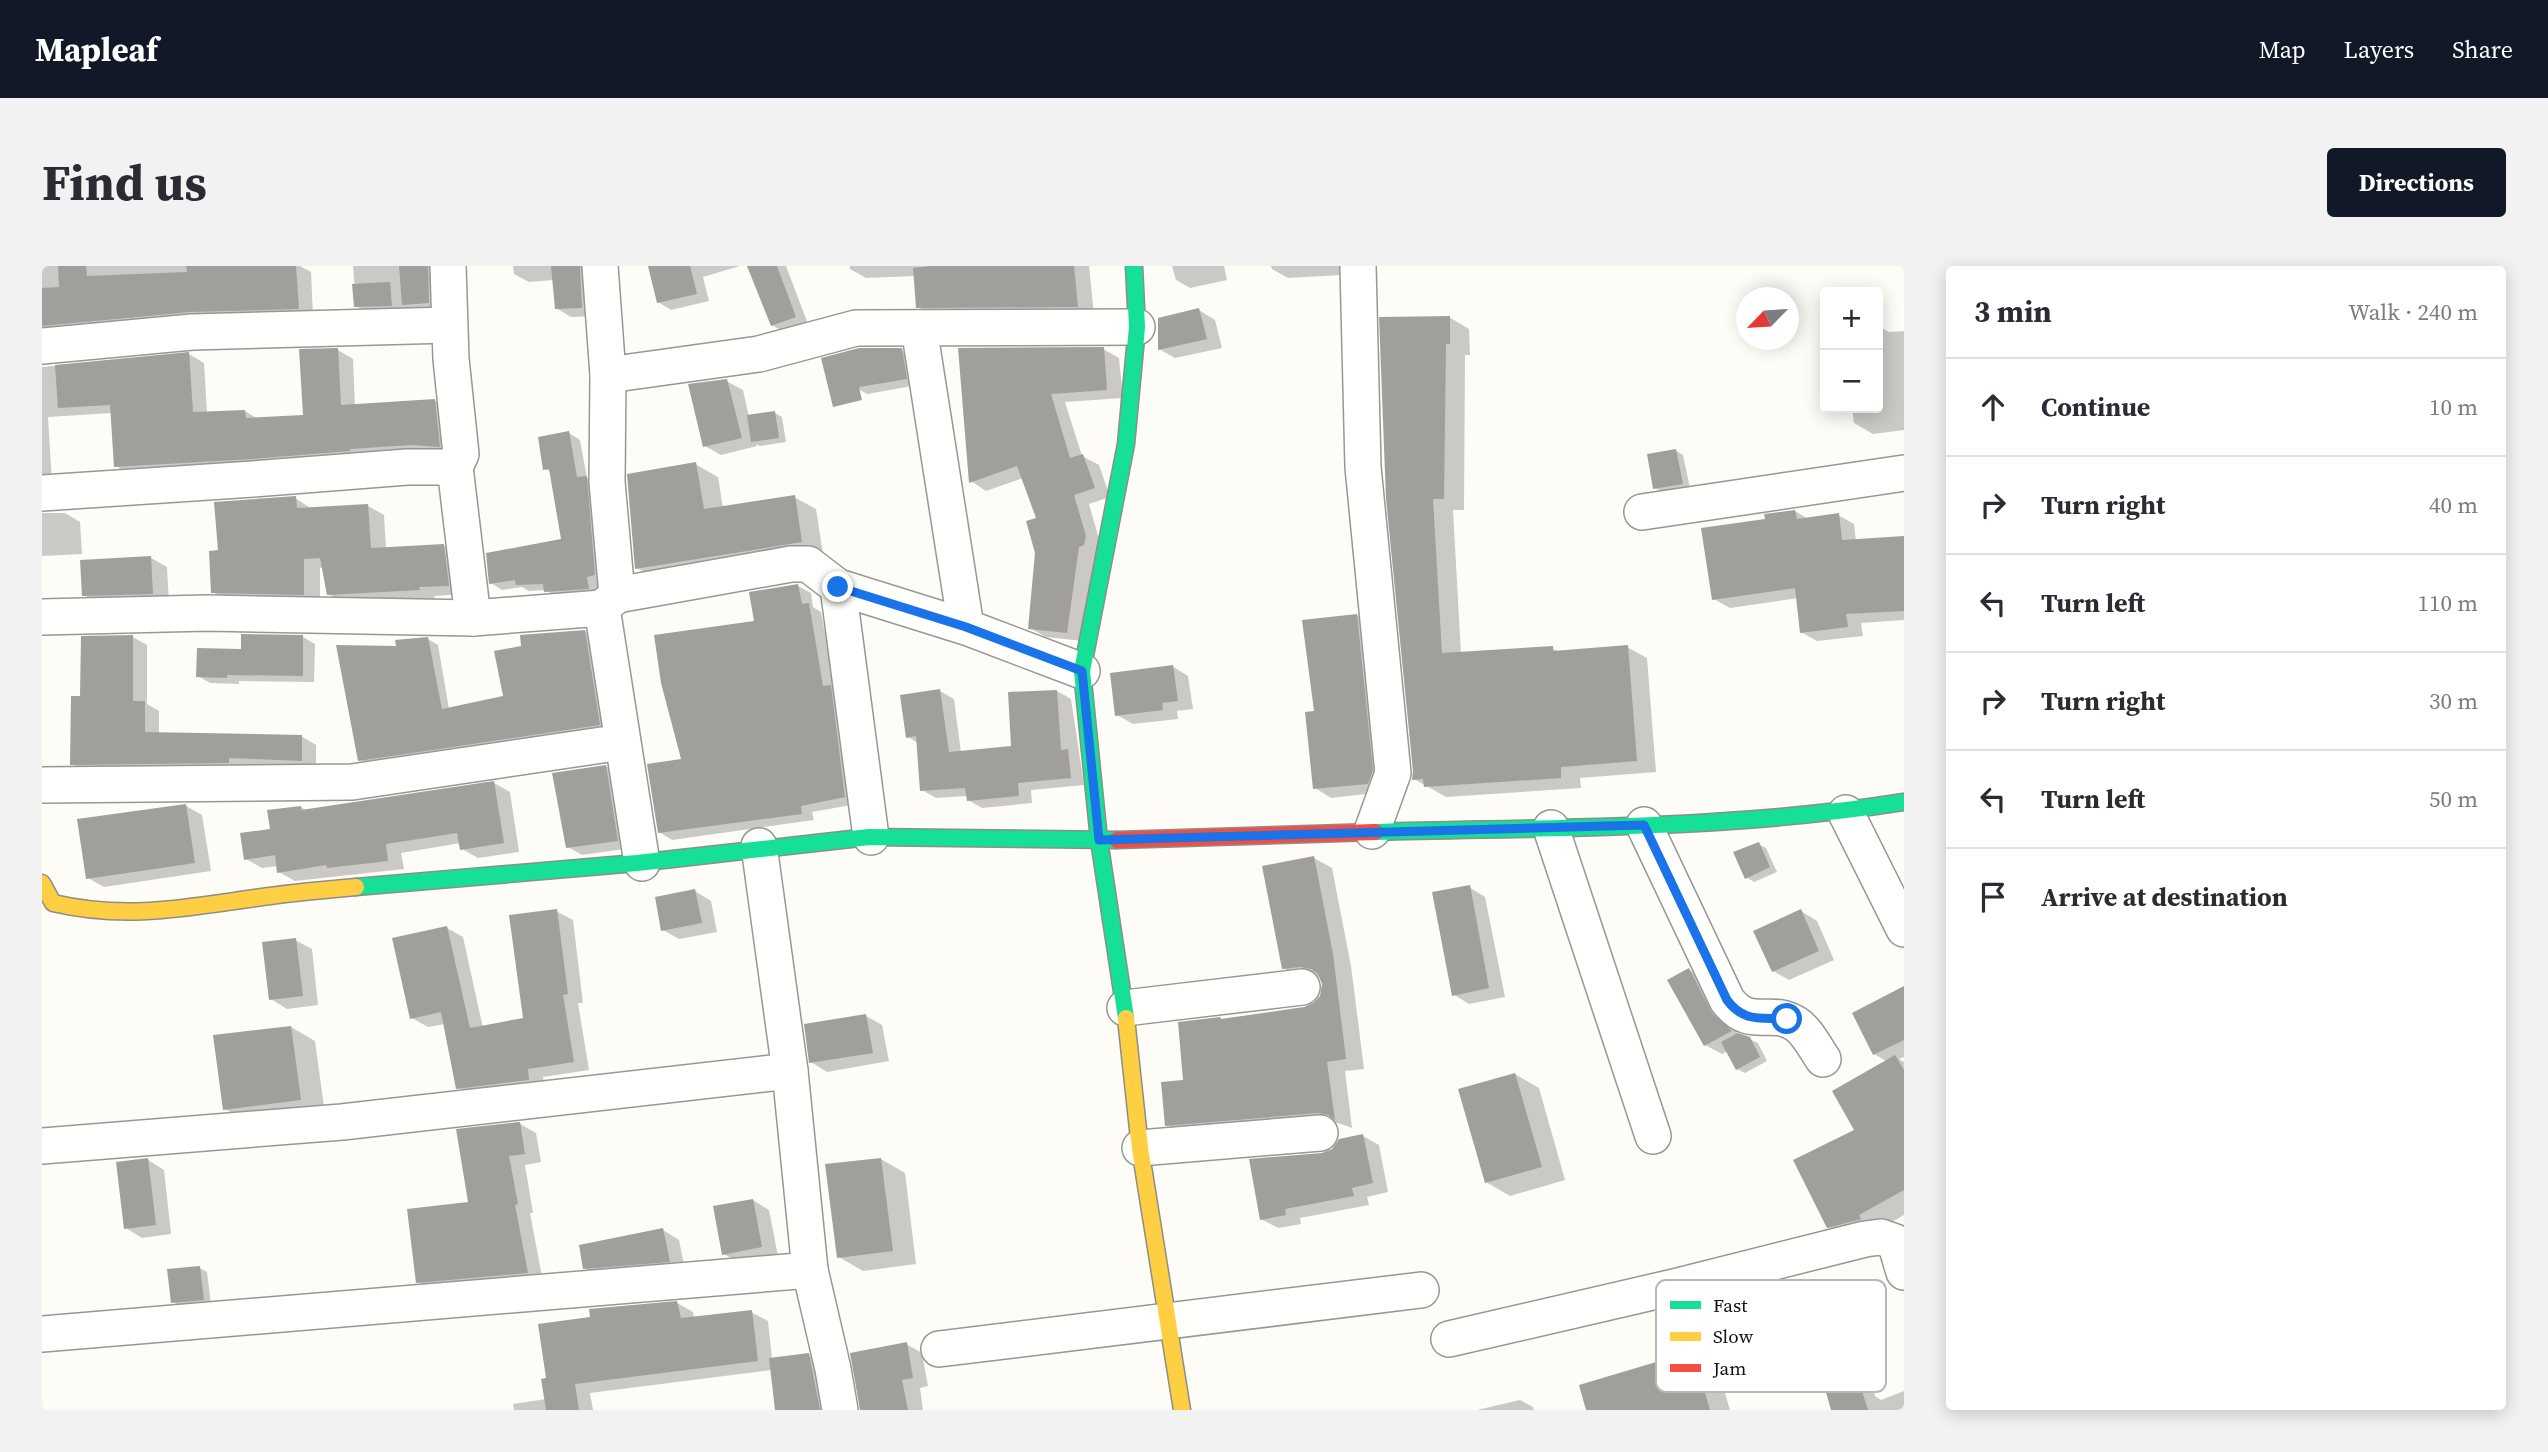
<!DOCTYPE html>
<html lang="en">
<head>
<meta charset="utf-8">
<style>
	body { margin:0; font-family:"Source Serif 4",serif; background:#f2f2f3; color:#2b2b33 }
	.controls { position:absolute; right:21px; top:21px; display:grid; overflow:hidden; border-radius:7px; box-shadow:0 4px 18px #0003 }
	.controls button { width:63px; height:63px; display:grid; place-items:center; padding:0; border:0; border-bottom:2px solid #e1e1e2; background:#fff; color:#2b2b33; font:35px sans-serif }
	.compass { position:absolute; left:1694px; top:21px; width:63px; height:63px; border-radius:50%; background:#fff; box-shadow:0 4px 18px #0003; rotate:245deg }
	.stop { position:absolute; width:21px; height:21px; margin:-16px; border:5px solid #1a73e8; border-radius:50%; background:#fff }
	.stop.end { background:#1a73e8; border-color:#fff; box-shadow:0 2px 7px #0008 }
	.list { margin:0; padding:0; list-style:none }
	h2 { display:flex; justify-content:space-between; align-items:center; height:91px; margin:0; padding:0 28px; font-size:30px }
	h2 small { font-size:23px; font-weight:400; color:#7c7c81 }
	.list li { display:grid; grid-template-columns:46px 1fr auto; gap:21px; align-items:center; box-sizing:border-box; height:98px; padding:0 28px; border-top:2px solid #e1e1e2 }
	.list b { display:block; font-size:26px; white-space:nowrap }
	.list em { font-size:23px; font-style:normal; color:#7c7c81 }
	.icon { flex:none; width:38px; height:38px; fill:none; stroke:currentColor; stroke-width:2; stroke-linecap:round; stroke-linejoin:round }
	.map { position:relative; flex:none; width:1862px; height:1144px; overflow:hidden; border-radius:7px }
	header { display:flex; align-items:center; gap:42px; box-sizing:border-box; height:98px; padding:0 35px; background:#111827; color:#fff }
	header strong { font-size:33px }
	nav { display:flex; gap:38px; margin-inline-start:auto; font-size:24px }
	.intro { display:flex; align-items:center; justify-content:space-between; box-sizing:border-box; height:168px; padding:0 42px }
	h1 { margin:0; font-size:49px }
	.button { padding:18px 32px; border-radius:7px; background:#111827; color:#fff; font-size:24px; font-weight:700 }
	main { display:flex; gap:42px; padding:0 42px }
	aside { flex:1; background:#fff; border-radius:7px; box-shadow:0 4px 18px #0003 }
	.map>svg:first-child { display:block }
	.shadow { fill:#0003 }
	.building { fill:#a19f9c }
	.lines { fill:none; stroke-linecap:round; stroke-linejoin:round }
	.street-casing { stroke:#979795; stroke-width:38 }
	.fast-casing { stroke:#8e8d8b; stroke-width:19 }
	.slow-casing { stroke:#8e8d8b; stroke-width:19 }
	.jam-casing { stroke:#8e8d8b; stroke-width:19 }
	.street { stroke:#fffffe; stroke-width:35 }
	.fast { stroke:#16e098; stroke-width:16 }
	.slow { stroke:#ffcf43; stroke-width:16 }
	.jam { stroke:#f24e42; stroke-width:16 }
	.route { stroke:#1a73e8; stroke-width:9 }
	.key { fill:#fff; stroke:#b8b8b8; stroke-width:2 }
	.key-label { font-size:19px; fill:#111 }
</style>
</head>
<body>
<header>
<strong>Mapleaf</strong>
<nav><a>Map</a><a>Layers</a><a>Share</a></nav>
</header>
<div class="intro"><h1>Find us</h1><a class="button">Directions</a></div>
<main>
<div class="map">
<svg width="1862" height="1144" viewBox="0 0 1862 1144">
	<rect width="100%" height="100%" fill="#fdfcf7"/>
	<g class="shadow">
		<polygon points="0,0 258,0 269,6 271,51 0,76"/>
		<polygon points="311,0 403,0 402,45 329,49 314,40"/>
		<polygon points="471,0 555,0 554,50 529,51 514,42 512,14 487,16 472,8"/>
		<polygon points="608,0 698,0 661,11 667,35 629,44 616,36"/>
		<polygon points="707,0 744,0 766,58 743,67 730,59"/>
		<polygon points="808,0 1047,0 1052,49 892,50 876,41 873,10 824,12 808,3"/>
		<polygon points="1130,0 1182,0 1185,14 1148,22 1134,14"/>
		<polygon points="1229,0 1299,0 1299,9 1246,12 1230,3"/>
		<polygon points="1157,44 1173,54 1180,82 1133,92 1117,83"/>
		<polygon points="1407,51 1427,63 1428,89 1423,89 1422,244 1411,244 1419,388 1510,382 1517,386 1585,381 1605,392 1614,506 1538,512 1539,522 1404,531 1372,513 1346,233"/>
		<polygon points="1836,60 1847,66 1862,65 1862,164 1831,168 1812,157 1810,142 1836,142"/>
		<polygon points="1061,83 1077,92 1081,132 1023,136 1040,190 1057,199 1068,231 1047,238 1059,280 1041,375 1004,371 988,362 996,253 981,212 944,225 929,215 918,84"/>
		<polygon points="296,84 311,93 313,140 393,135 408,144 412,188 89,209 74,200 70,147 6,151 10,216 0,223 0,101 147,88 162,97 165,147 203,145 216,153 262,150"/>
		<polygon points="859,84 872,91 876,119 825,128 813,121"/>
		<polygon points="684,115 701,124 707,151 733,147 740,151 744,176 718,180 714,178 715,180 679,189 663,180"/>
		<polygon points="527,167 538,174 545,212 556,218 564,315 556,317 558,329 516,332 504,324 487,325 480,321 460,324 449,317 521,274 510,206 503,203"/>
		<polygon points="1633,184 1641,189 1648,222 1621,226 1613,222"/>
		<polygon points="653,198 676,211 681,242 752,231 774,243 781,288 617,315 595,302"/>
		<polygon points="253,232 270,243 326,240 342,249 344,283 402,280 418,289 422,328 392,330 393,333 303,337 286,328 281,301 278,302 278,337 187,335 171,326 178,286"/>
		<polygon points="1753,245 1766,253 1796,249 1812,258 1814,275 1862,272 1862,354 1819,357 1821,370 1775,375 1759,366 1756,332 1688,342 1672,333 1725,254"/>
		<polygon points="0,247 23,247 38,256 40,288 0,290"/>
		<polygon points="109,292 125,301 127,337 58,338 42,329"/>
		<polygon points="756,320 769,327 771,341 779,346 815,538 770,546 772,554 630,574 617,566 641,494"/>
		<polygon points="1315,349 1331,359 1342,526 1289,532 1273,522 1274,447"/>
		<polygon points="543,365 552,371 567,464 327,499 318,494 356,382 386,373 396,379 407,443 463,432"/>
		<polygon points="91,371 105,379 105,438 117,445 117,468 259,470 274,479 274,502 44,506 30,498 40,431"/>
		<polygon points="261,371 273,378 272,416 197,415 197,418 168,417 156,410 201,384"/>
		<polygon points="1130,400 1146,410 1151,443 1135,445 1136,453 1091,458 1075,449"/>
		<polygon points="898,425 912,433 919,487 971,482 1015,425 1029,433 1042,519 989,524 990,537 940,542 926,534 926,530 894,532 880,524 876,477 866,471"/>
		<polygon points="564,500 578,509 589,582 540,589 526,581"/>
		<polygon points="452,517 468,526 477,586 436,592 420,583 419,577 359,587 362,603 253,615 237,606 236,600 220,602 204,593 230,564 259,541 265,545"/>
		<polygon points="144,540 160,549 169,605 62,621 46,612"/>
		<polygon points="1716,578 1724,582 1735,606 1712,616 1704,611"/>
		<polygon points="1272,592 1290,602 1309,700 1322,803 1303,805 1310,862 1296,857 1143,869 1125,859 1143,816 1182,755 1263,743 1274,738 1280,729 1282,718 1277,711 1260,713 1241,702"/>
		<polygon points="1427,621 1443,631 1463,731 1427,738 1411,728"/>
		<polygon points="653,625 669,635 675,666 637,673 621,664"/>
		<polygon points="514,645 531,654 541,737 536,737 547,804 501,811 503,823 432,831 416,822 403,758 386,761 370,752 405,662 421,671 441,762 482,754"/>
		<polygon points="1759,645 1775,655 1792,694 1747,714 1731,705"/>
		<polygon points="253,674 270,683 276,739 245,743 229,733"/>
		<polygon points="1647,704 1664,713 1686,759 1700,770 1716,777 1725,795 1703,807 1695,803 1686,785 1680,788 1663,779"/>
		<polygon points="1862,722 1862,791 1857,793 1862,796 1862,949 1839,962 1809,974 1786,961 1815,865 1846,796 1832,788"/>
		<polygon points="824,750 840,759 847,795 785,806 769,796"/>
		<polygon points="249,761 273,775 283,848 207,857 183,843"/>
		<polygon points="1473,808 1497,822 1523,914 1468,930 1444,916"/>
		<polygon points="478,858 494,867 499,896 483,899 491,947 488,947 501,1016 392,1025 376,1016"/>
		<polygon points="1321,870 1337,879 1346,926 1325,931 1327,939 1258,952 1259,958 1236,962 1219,953 1281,889"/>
		<polygon points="839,893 863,907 874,998 821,1005 797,991"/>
		<polygon points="106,894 122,904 129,968 100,972 84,962"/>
		<polygon points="711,934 727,944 736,990 698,997 682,988"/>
		<polygon points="621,964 637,974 643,1004 559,1011 542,1002"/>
		<polygon points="157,1002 165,1006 169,1038 139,1040 131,1036"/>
		<polygon points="635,1037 651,1046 652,1052 709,1046 726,1055 730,1093 766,1089 782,1098 791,1144 735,1144 730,1104 548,1127 551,1144 472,1144 471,1138 504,1133"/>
		<polygon points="1800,1064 1815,1073 1833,1130 1839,1134 1862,1125 1862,1144 1791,1144 1785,1126 1780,1123"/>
		<polygon points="864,1078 880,1087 886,1120 878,1122 881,1144 819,1144"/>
		<polygon points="1651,1087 1675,1101 1688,1144 1546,1144"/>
		<polygon points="1478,1134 1491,1141 1492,1144 1435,1144"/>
	</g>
	<g class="building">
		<polygon points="16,0 44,0 45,10 145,6 144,0 254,0 257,43 148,46 0,60 0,22 17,21"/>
		<polygon points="357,0 386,0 387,37 360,39"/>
		<polygon points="509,0 538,0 540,42 513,43"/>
		<polygon points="606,0 648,0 655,28 615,37"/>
		<polygon points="705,0 735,0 754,51 729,60"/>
		<polygon points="889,0 1032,0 1036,41 874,42 871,2"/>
		<polygon points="348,16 350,40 312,41 310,18"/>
		<polygon points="1157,42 1165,73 1116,84 1116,52"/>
		<polygon points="1408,50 1408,78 1404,78 1402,233 1391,233 1400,387 1511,380 1511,385 1586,379 1595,495 1519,501 1519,512 1382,521 1381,513 1370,514 1371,505 1344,233 1337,51"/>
		<polygon points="1062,81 1065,124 1009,128 1028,192 1041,188 1053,222 1032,229 1044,270 1042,279 1037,281 1025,367 986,363 993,287 984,255 994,252 975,200 927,217 916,82"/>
		<polygon points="296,82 299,139 393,133 398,181 369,179 308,183 308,185 210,193 72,201 68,139 16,142 13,99 147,86 151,146 203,144 204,152 261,149 257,83"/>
		<polygon points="817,82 860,82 865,113 817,121 820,134 791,141 779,92"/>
		<polygon points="685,113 700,172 661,181 646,118"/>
		<polygon points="733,145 737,172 709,176 705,149"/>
		<polygon points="527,165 535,211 545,210 545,211 553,309 545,311 547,323 502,326 501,318 474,319 473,314 447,318 444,287 519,273 507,203 501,204 496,171"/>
		<polygon points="1634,183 1641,218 1611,223 1605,188"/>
		<polygon points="654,196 662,243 753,229 760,276 593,303 585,208"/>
		<polygon points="254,230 255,242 326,238 329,282 402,278 407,320 377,321 378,324 285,329 278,292 262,293 262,329 169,327 167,285 176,284 172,236"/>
		<polygon points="1753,244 1755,253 1797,247 1800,274 1862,270 1862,345 1804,348 1806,361 1758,367 1753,322 1670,334 1659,262 1723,253 1722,248"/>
		<polygon points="109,290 111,328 40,330 38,294"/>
		<polygon points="756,318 760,338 767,337 781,420 789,419 803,531 759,540 760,548 616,567 605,498 639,493 619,417 612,369 712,355 707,326"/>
		<polygon points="1315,348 1331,504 1326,518 1271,523 1263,446 1272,445 1260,354"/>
		<polygon points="543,364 558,459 316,495 294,379 354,380 353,374 386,371 400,443 461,430 452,385 479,380 478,369"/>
		<polygon points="199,368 261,369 261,410 185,409 185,412 154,411 155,382 199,383"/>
		<polygon points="91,369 91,435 103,435 103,466 260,469 260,495 187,492 187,497 28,499 29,430 38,430 39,370"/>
		<polygon points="1131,399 1136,435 1120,437 1121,444 1073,450 1068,407"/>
		<polygon points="898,423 907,486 969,480 966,426 1015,424 1019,484 1026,483 1029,512 976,517 977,530 925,535 923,522 878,525 874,470 864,472 858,429"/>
		<polygon points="564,499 576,575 524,582 510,507"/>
		<polygon points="452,515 462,577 418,584 415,567 344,578 346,595 285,602 284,599 235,607 233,589 202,594 198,567 228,563 225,544 259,540 259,544"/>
		<polygon points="144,538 153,597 44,613 35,553"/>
		<polygon points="1717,576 1728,601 1703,613 1691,586"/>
		<polygon points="1272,590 1291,688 1304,793 1285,796 1293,854 1286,849 1276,847 1123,860 1119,816 1141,814 1136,756 1178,751 1179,753 1262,741 1271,737 1278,730 1280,718 1276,708 1269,703 1258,701 1240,703 1220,600"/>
		<polygon points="1428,619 1447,722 1410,730 1390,626"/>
		<polygon points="653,623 660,657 619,665 613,631"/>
		<polygon points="515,643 526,728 521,729 532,796 486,803 487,814 414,823 399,746 368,753 350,672 405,660 428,762 481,752 467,649"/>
		<polygon points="1759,643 1777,685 1730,706 1711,665"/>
		<polygon points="254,672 261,730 227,734 220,676"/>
		<polygon points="1647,702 1670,747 1690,765 1662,780 1625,714"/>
		<polygon points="1862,720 1862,774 1831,789 1810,747"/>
		<polygon points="824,748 831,787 767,797 762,758"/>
		<polygon points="249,760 259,834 181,844 171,769"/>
		<polygon points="1696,767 1708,771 1718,791 1694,804 1679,776"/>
		<polygon points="1853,789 1862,804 1862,924 1817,949 1819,953 1785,962 1751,894 1812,864 1790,825"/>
		<polygon points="1473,807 1500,901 1443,917 1416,823"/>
		<polygon points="478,856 483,888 467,890 476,938 473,939 486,1007 374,1017 365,943 426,936 414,863"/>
		<polygon points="1321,868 1331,917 1310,922 1312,930 1243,943 1244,949 1218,954 1207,893 1280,887 1290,883 1297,873"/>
		<polygon points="106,892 114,959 82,963 74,896"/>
		<polygon points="839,892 851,985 795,992 783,898"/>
		<polygon points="711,933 720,981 680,989 671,940"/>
		<polygon points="621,962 628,996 541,1003 537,979"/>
		<polygon points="158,1000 162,1034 129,1037 125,1003"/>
		<polygon points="635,1035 639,1052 710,1044 716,1095 533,1118 537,1144 504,1144 499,1113 504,1112 496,1058 548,1051 547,1043"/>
		<polygon points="1800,1062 1826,1144 1789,1144 1783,1123 1779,1124 1763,1074"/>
		<polygon points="865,1076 871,1112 860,1114 866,1144 818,1144 808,1087"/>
		<polygon points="1651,1085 1668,1144 1544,1144 1537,1119"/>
		<polygon points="767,1087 778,1144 733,1144 727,1092"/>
	</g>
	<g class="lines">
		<g class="street-casing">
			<g id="street">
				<polyline points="558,0 566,109 565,216 575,329 560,342 600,597"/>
				<polyline points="1316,0 1321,201 1351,507 1330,565"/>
				<polyline points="877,62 924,361"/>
				<polyline points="0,80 150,66 407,59"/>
				<polyline points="566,109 717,88 814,62 1095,61"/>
				<polyline points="413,201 431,352"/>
				<polyline points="0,227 211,213 365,201 413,201 419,188 409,93 406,0"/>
				<polyline points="1600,246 1862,207"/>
				<polyline points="796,321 924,361 1040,405"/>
				<polyline points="575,329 749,298 766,298 796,321 829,571"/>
				<polyline points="0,351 165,347 431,352 560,342"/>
				<polyline points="0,519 310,516 580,476"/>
				<polyline points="1804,547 1862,663"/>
				<path d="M1602,559l83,175c23,31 43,7 69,24 11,7 20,25 27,35"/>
				<polyline points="1509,562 1611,870"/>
				<polyline points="717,580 748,805 768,1004 791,1103 798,1144"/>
				<polyline points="1083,742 1260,721"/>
				<polyline points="0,880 300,856 748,805"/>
				<polyline points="1098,882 1278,867"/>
				<polyline points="0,1068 768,1004"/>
				<polyline points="1407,1073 1632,1021 1823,973 1839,971 1853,976 1862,1006"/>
				<polyline points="897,1083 1379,1024"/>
			</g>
		</g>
		<g class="fast-casing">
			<g id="fast">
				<path d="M1333,566c177,-5 354,-2 529,-30"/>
				<polyline points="314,621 595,597 827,571 1075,574"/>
				<polyline points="1084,752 1057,574 1040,405 1084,178 1095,61 1092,0"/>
			</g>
		</g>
		<g class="slow-casing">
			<g id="slow">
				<path d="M0,617l11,20c73,17 130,5 202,-5 33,-5 67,-8 101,-11"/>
				<polyline points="1084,752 1098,882 1140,1144"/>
			</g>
		</g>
		<g class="jam-casing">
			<polyline id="jam" points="1075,574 1333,566"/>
		</g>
		<use href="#street" class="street"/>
		<use href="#fast" class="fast"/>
		<use href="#slow" class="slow"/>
		<use href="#jam" class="jam"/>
	</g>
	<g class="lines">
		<path class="route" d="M796,321l128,40 116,44 17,169 545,-15 83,175c17,23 34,17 60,19"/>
	</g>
	<rect x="1614" y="1014" width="230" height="112" rx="10" class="key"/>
	<rect x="1628" y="1035" width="31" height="8" fill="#16e098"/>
	<rect x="1628" y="1066" width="31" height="9" fill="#ffcf43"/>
	<rect x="1628" y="1098" width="31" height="8" fill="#f24e42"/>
	<g class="key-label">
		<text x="1671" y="1046">Fast</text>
		<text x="1671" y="1077">Slow</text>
		<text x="1671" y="1109">Jam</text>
	</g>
</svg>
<div class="controls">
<button>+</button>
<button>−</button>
</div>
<svg class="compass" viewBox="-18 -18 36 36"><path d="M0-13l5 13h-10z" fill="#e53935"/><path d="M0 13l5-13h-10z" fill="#7c7c81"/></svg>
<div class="stop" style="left:1745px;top:753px"></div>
<div class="stop end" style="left:796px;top:321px"></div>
</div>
<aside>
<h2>3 min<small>Walk · 240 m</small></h2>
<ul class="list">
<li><svg class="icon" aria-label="ahead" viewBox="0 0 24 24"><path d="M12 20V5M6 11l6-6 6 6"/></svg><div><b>Continue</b></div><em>10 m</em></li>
<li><svg class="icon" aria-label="right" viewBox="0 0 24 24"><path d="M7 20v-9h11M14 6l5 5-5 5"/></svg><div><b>Turn right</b></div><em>40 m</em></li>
<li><svg class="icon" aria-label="left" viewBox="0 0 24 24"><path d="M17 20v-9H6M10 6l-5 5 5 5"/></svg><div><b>Turn left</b></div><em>110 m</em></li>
<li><svg class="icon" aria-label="right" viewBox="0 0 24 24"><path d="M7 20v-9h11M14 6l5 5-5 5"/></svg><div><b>Turn right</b></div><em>30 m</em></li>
<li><svg class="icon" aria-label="left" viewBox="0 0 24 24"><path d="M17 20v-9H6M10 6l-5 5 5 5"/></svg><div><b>Turn left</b></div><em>50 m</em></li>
<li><svg class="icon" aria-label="arrive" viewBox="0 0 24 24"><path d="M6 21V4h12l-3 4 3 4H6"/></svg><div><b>Arrive at destination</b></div></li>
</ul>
</aside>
</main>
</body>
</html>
